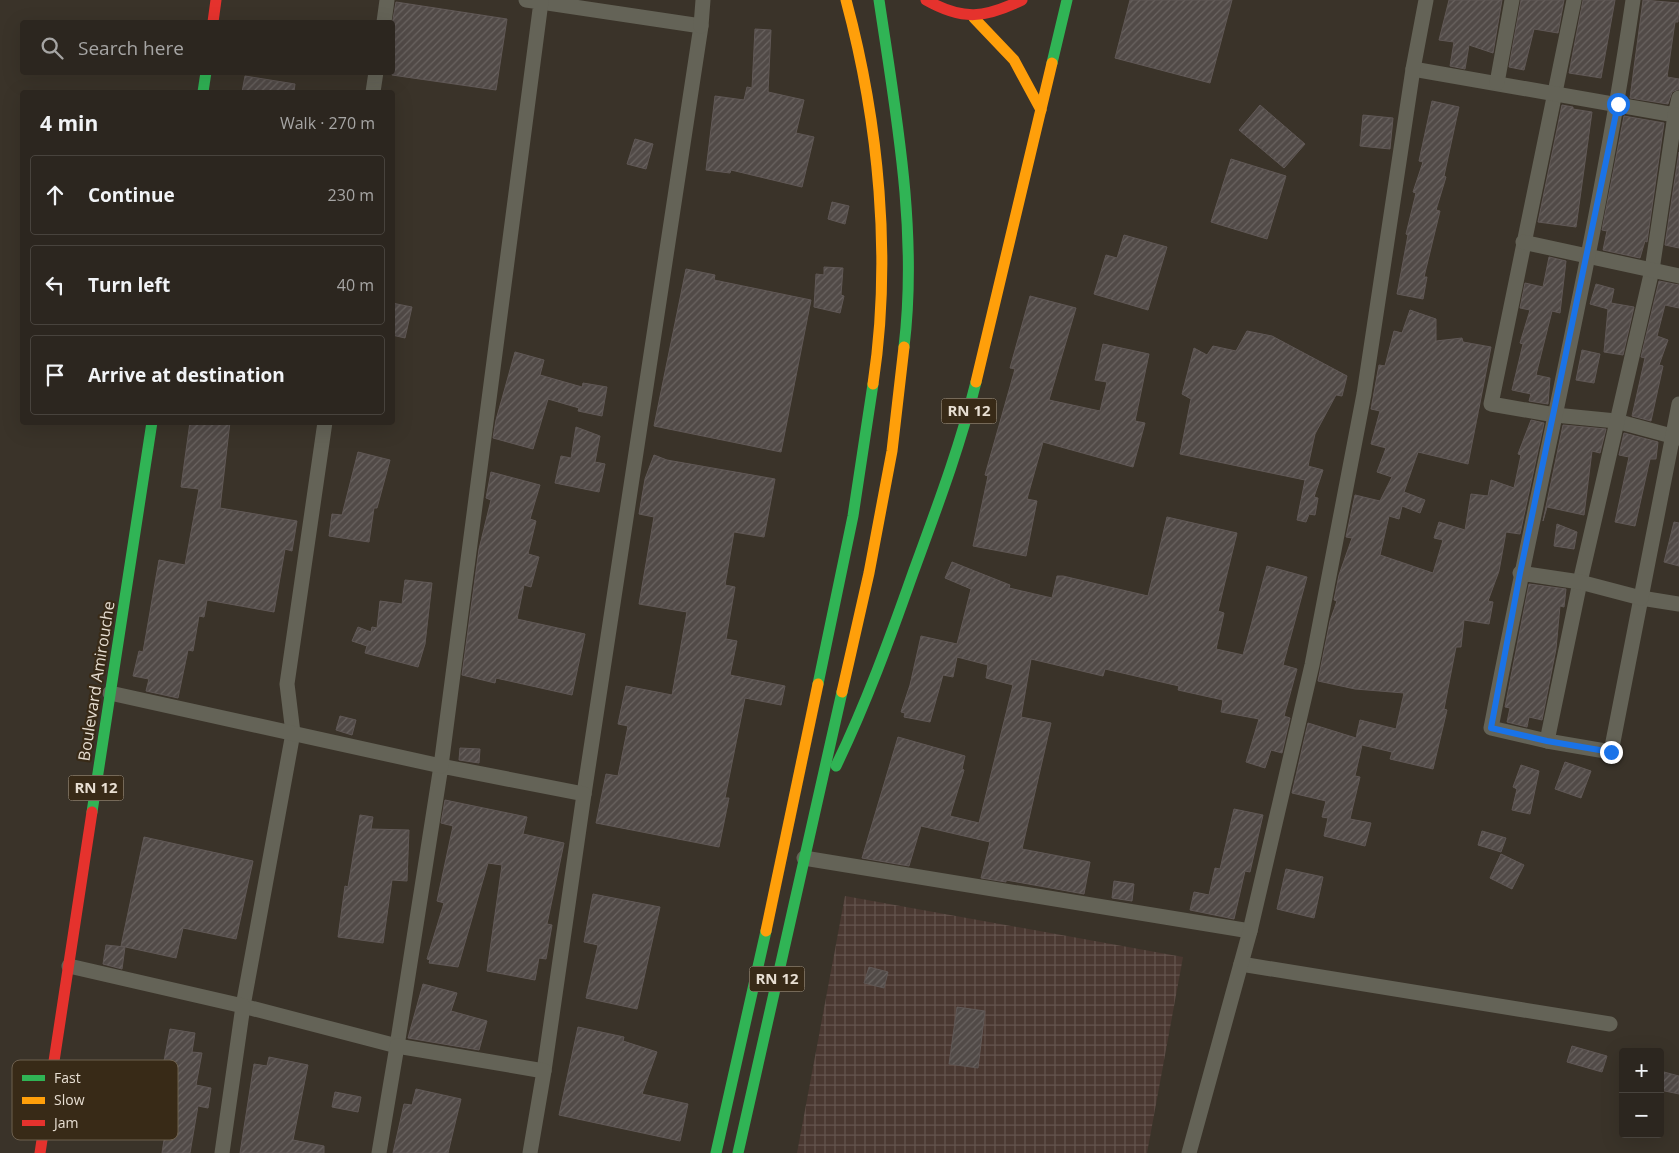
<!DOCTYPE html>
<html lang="en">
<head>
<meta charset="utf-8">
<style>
	body { margin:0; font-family:"Open Sans",sans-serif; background:#342e28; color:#f1f3f6 }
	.controls { position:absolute; right:15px; bottom:15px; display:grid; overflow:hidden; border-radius:5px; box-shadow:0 5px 20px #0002 }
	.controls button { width:45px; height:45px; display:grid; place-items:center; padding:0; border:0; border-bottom:1px solid #48433d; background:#2c261f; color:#f1f3f6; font:25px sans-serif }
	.stop { position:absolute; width:15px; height:15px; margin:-11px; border:4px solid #1a73e8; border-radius:50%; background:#fff }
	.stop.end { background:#1a73e8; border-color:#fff; box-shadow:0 1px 5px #0008 }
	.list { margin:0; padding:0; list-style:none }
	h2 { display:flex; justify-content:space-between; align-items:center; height:65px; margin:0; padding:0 20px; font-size:21px }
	h2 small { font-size:16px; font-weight:400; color:#a6a5a4 }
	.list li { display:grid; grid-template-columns:32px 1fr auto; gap:15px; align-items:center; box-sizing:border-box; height:80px; margin:0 10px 10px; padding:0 10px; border:1px solid #48433d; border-radius:5px }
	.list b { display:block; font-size:19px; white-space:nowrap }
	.list em { font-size:16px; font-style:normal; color:#a6a5a4 }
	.icon { flex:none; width:28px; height:28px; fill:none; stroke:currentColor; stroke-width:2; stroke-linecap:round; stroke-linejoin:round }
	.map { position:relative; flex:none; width:1679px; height:1153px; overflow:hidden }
	.search { position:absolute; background:#2c261f; box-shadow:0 5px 20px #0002; left:20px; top:20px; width:375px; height:55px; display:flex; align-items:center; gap:12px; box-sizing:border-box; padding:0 18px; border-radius:5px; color:#a6a5a4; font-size:19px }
	.panel { position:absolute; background:#2c261f; box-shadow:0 5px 20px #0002; left:20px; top:90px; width:375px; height:335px; border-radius:5px }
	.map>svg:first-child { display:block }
	.industrial { fill:url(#industrial-grid) }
	.building { fill:url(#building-hatch); stroke:#605856 }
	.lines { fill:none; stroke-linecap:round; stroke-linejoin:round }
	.street { stroke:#646357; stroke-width:15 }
	.fast { stroke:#30b455; stroke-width:11 }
	.slow { stroke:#ff9f0a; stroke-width:11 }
	.jam { stroke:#e5322d; stroke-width:11 }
	.route { stroke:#1a73e8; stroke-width:6 }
	.labels { text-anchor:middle; stroke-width:4.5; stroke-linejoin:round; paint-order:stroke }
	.shield { fill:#382a17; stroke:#b2a89a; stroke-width:1 }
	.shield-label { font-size:15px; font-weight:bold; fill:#e7ded2 }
	.street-label { font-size:16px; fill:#e7ded2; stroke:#382a17 }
	.key { fill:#382a17; stroke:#6d604f; stroke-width:1 }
	.key-label { font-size:14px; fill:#e7ded2 }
</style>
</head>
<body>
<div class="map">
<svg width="1679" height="1153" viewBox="0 0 1679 1153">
	<defs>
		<pattern id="industrial-grid" width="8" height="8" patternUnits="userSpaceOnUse" patternTransform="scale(1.25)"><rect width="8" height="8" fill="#4a3831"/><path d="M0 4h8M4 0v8" fill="none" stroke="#64544e"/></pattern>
		<pattern id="building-hatch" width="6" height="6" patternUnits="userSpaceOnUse" patternTransform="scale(1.25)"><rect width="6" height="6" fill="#514a47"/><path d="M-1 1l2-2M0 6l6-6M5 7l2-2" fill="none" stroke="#6a6461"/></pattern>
	</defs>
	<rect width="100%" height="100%" fill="#3a3329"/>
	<polygon class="industrial" points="845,896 1183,957 1147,1153 797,1153"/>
	<g class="building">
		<polygon points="1130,0 1232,0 1210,83 1115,58"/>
		<polygon points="1449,0 1502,0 1493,53 1469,45 1465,69 1450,66 1454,42 1439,40"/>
		<polygon points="1521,0 1564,0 1558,33 1534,29 1524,70 1509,67"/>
		<polygon points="1583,0 1615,0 1601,78 1569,73"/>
		<polygon points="1643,0 1679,3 1678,22 1675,22 1667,77 1679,79 1679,89 1672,92 1668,104 1630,98"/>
		<polygon points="396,2 507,19 496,90 392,75 392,25"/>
		<polygon points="755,29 771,30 768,92 804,100 796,133 814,137 802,187 731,170 730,173 706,170 715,96 744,100 747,87 752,88"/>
		<polygon points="245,76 295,84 294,92 242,92"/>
		<polygon points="1432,101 1459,107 1444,176 1446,177 1436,210 1440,211 1424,277 1427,277 1423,299 1397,294 1408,235 1406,234 1416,193 1413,192 1423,162 1419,161"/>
		<polygon points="1260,105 1305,144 1284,168 1239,130"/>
		<polygon points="1562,105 1573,107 1573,109 1592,112 1576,227 1538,222"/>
		<polygon points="1363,115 1393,118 1390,149 1360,146"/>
		<polygon points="1624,116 1664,123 1647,242 1645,241 1640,258 1603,250 1607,231 1602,230"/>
		<polygon points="635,139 653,144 646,169 627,164"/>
		<polygon points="1679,152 1679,248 1665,245"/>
		<polygon points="1231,159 1286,176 1267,239 1211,222"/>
		<polygon points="832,202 849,206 845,224 828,219"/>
		<polygon points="1124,235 1167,247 1148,310 1094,294 1106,255 1117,258"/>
		<polygon points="1549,257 1566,261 1560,313 1552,311 1536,375 1550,378 1548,404 1529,401 1531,394 1512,390 1523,344 1520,343 1530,310 1520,308 1525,283 1543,287"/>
		<polygon points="824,267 843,268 841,295 844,296 840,313 814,307 816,274 824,275"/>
		<polygon points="686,269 715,275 714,280 811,300 781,452 654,426"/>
		<polygon points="1659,281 1679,285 1679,308 1665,305 1657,336 1668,340 1659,365 1663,366 1651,421 1632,416 1645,358 1641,357"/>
		<polygon points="1596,284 1614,289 1611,303 1634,307 1623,355 1604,352 1608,309 1590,304"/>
		<polygon points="1030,296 1076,308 1049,400 1100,411 1107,382 1095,380 1103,344 1149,354 1135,421 1145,423 1133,467 1043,442 1027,499 1037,501 1026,556 973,546 988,476 985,475 1015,369 1010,368"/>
		<polygon points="392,303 412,307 405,338 392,335"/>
		<polygon points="1410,310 1436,319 1436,341 1462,338 1463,342 1491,347 1468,464 1418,452 1404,492 1425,500 1420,513 1402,506 1399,519 1389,516 1380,555 1433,573 1443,540 1434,538 1439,522 1465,530 1471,494 1488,496 1491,480 1514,488 1521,455 1518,454 1531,420 1544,423 1520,534 1506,532 1499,571 1488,601 1493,602 1489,624 1464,620 1461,647 1456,647 1444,709 1447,710 1433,769 1390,759 1392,752 1362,745 1355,776 1360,777 1350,819 1371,823 1365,846 1324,836 1328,818 1322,817 1326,801 1292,793 1308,723 1356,738 1360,720 1396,729 1404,693 1355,689 1318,681 1330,621 1337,601 1334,600 1339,575 1352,538 1346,537 1355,495 1380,501 1392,477 1377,472 1386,448 1371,444 1380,411 1371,409 1379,365 1385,366 1394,331 1402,333"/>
		<polygon points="1247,331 1272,336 1347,376 1342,396 1336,395 1315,434 1308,466 1323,470 1314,497 1318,498 1315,515 1309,514 1306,522 1297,520 1305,480 1180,454 1191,399 1182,394 1194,348 1207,355 1213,346 1236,351"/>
		<polygon points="1582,350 1600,354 1594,383 1576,380"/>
		<polygon points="515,352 544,360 540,375 582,387 583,383 607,387 602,416 578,411 579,408 548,399 533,449 493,438 496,420"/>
		<polygon points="190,422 230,422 220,508 297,521 292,551 285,549 274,612 207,600 204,617 199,616 193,651 188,650 178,698 146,691 149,679 133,676 139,651 143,652 159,560 185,565 199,489 181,487"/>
		<polygon points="1563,425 1606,429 1600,453 1592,451 1584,515 1547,507 1543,521"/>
		<polygon points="576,427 600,436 595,462 605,464 599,492 555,483 561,456 571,458"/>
		<polygon points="1624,433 1658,442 1656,459 1650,459 1635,526 1615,522 1629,457 1619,455"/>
		<polygon points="358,452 390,460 377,508 374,508 369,542 329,536 332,514 342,515"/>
		<polygon points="654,455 667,460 775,479 764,537 734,532 725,585 735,587 726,639 737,641 730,675 785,686 781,705 745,698 725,798 729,798 719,847 596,823 606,774 618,776 628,726 618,724 626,686 672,695 687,612 639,604 654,517 639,514 645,479"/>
		<polygon points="491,472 540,485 530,519 536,521 528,554 539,557 531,587 524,585 517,619 585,634 572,695 496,678 495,683 462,675 479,549 491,500 486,498"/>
		<polygon points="1167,517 1237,533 1218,611 1224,613 1216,649 1243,655 1267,566 1307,577 1283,665 1297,669 1284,716 1290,718 1282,753 1271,750 1265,768 1246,762 1259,719 1221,712 1223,700 1178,690 1179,686 1105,669 1103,676 1031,659 1021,717 1051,723 1022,849 1090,862 1084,894 1006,880 1006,882 981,878 990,842 921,826 909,866 862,858 898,737 965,756 962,769 964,770 950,816 979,823 1013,685 986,678 988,665 957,657 953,677 943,675 930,722 904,717 905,713 901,712 910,685 921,636 957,644 971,589 945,578 952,562 1010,585 1009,588 1052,598 1057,576 1063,576 1148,596"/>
		<polygon points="1674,522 1679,523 1679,566 1664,562"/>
		<polygon points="1557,524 1577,532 1574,549 1554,546"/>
		<polygon points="405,580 432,583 425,644 418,667 365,653 367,646 352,641 358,627 371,632 372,627 377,628 380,601 402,604"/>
		<polygon points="1529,584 1566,589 1564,607 1560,606 1556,649 1542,720 1529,717 1527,727 1507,722 1510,708 1505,707"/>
		<polygon points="340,716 356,720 352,735 336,730"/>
		<polygon points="460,748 480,749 479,763 459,760"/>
		<polygon points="1565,762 1591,771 1581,798 1555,789"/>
		<polygon points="1521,765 1539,771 1530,814 1512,810 1517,789 1513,787"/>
		<polygon points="445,800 527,817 523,834 564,843 547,924 552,925 546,959 539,958 535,980 487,971 502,865 488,863 458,967 429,963 430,960 427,959 444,903 437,901 453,826 441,823"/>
		<polygon points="1234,809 1263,815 1250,872 1245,871 1234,919 1190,910 1194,892 1209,895 1215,868 1220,869"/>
		<polygon points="360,815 373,817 371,829 409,830 407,881 392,880 383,943 338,937 345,886 348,887"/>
		<polygon points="1482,831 1506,838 1501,852 1478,845"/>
		<polygon points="144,837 253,861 236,939 183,928 176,958 121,946"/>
		<polygon points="1501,854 1524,865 1512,889 1490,878"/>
		<polygon points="1286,869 1323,877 1314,918 1277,909"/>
		<polygon points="1114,881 1134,884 1132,901 1112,898"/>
		<polygon points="593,894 660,907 637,1009 586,998 598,945 584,942"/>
		<polygon points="106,945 125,947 122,969 103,964"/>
		<polygon points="869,967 888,972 884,988 864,983"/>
		<polygon points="423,984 457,993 451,1011 487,1021 479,1050 408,1038"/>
		<polygon points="957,1007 985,1011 978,1068 949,1064"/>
		<polygon points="578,1027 624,1037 623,1041 657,1052 642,1094 688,1104 680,1141 559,1115"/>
		<polygon points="170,1029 195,1033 192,1052 202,1053 196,1085 211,1088 208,1108 198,1106 190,1153 162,1153 170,1101 157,1098"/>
		<polygon points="1572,1046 1607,1056 1602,1072 1567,1062"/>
		<polygon points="269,1057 308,1065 293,1140 324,1146 324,1153 240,1153 254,1064 267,1066"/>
		<polygon points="1664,1072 1679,1076 1679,1094 1660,1090"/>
		<polygon points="416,1089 461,1099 448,1153 393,1153 404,1104 412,1105"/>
		<polygon points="335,1092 361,1097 358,1112 332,1107"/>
	</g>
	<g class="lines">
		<g class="street">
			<polyline points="1574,0 1491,404 1555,415 1616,421 1679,438"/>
			<polyline points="541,2 701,26 584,794"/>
			<polyline points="384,22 387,0"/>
			<polyline points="701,26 703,0"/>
			<polyline points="1413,69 1675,115 1679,98"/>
			<polyline points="1497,83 1512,0"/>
			<polyline points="373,92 376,72"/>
			<polyline points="1679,116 1675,115 1652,270 1580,582 1547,741 1611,752 1641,598 1679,604"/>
			<polyline points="1523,242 1679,276"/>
			<polyline points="325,422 287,684 293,733 243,1006 397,1046 441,766 584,794 544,1071"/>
			<polyline points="1520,573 1580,582 1641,598 1679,404"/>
			<polyline points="110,693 441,766 541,2 526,0"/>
			<path d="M1547,741l-56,-13c46,-243 106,-483 142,-728"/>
			<polyline points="804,858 1250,931"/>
			<polyline points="1241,964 1610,1024"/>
			<polyline points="69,966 243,1006 222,1153"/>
			<polyline points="379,1153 397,1046 544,1071 530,1153"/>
			<polyline points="1189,1153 1250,931 1312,665 1364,394 1413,69 1426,0"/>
		</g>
		<g class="fast">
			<path d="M879,0c17,114 39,231 25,347"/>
			<polyline points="1052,63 1067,0"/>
			<polyline points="203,92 206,72"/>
			<polyline points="818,684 853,516 873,384"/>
			<path d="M836,766c30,-62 54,-128 77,-193 23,-63 47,-126 63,-191"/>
			<polyline points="92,812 152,422"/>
			<polyline points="716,1153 766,931"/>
			<polyline points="738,1153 842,692"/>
		</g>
		<g class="slow">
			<path d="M846,0c33,122 46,259 27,384"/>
			<polyline points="974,18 1014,60 1041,110"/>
			<polyline points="976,382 1052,63"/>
			<polyline points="842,692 869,573 892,451 904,347"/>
			<polyline points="766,931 818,684"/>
		</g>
		<g class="jam">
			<path d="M926,0c37,21 59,18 96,0"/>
			<polyline points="213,22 216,0"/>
			<polyline points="40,1153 92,812"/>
		</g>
	</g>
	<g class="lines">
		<polyline class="route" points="1611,752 1547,741 1491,728 1520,573 1618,104"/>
	</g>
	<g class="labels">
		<g class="shield">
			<rect x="941.5" y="398.5" width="55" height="25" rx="4"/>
			<rect x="68.5" y="775.5" width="55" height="25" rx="4"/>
			<rect x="749.5" y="966.5" width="55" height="25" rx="4"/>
		</g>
		<g class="shield-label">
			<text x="969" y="416">RN 12</text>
			<text x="96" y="793">RN 12</text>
			<text x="777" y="984">RN 12</text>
		</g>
		<g class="street-label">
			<text transform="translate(96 681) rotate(-81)" y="6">Boulevard Amirouche</text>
		</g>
	</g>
	<rect x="12" y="1060" width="166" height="80" rx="8" class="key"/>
	<rect x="22" y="1075" width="23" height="6" fill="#30b455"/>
	<rect x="22" y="1097" width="23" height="7" fill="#ff9f0a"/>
	<rect x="22" y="1120" width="23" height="6" fill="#e5322d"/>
	<g class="key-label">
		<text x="54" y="1083">Fast</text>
		<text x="54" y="1105">Slow</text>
		<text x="54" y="1128">Jam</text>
	</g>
</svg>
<div class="controls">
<button>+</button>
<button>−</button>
</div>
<div class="stop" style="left:1618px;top:104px"></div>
<div class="stop end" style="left:1611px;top:752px"></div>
<div class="search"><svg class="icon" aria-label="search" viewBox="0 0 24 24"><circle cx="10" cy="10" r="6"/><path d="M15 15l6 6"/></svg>Search here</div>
<section class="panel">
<h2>4 min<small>Walk · 270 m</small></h2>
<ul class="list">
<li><svg class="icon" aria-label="ahead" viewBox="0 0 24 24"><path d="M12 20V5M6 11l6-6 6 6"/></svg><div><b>Continue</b></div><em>230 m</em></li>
<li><svg class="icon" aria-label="left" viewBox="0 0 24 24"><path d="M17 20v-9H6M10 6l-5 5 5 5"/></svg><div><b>Turn left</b></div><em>40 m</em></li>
<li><svg class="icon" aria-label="arrive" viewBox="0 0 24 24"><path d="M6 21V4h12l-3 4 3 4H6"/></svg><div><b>Arrive at destination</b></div></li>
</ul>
</section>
</div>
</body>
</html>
